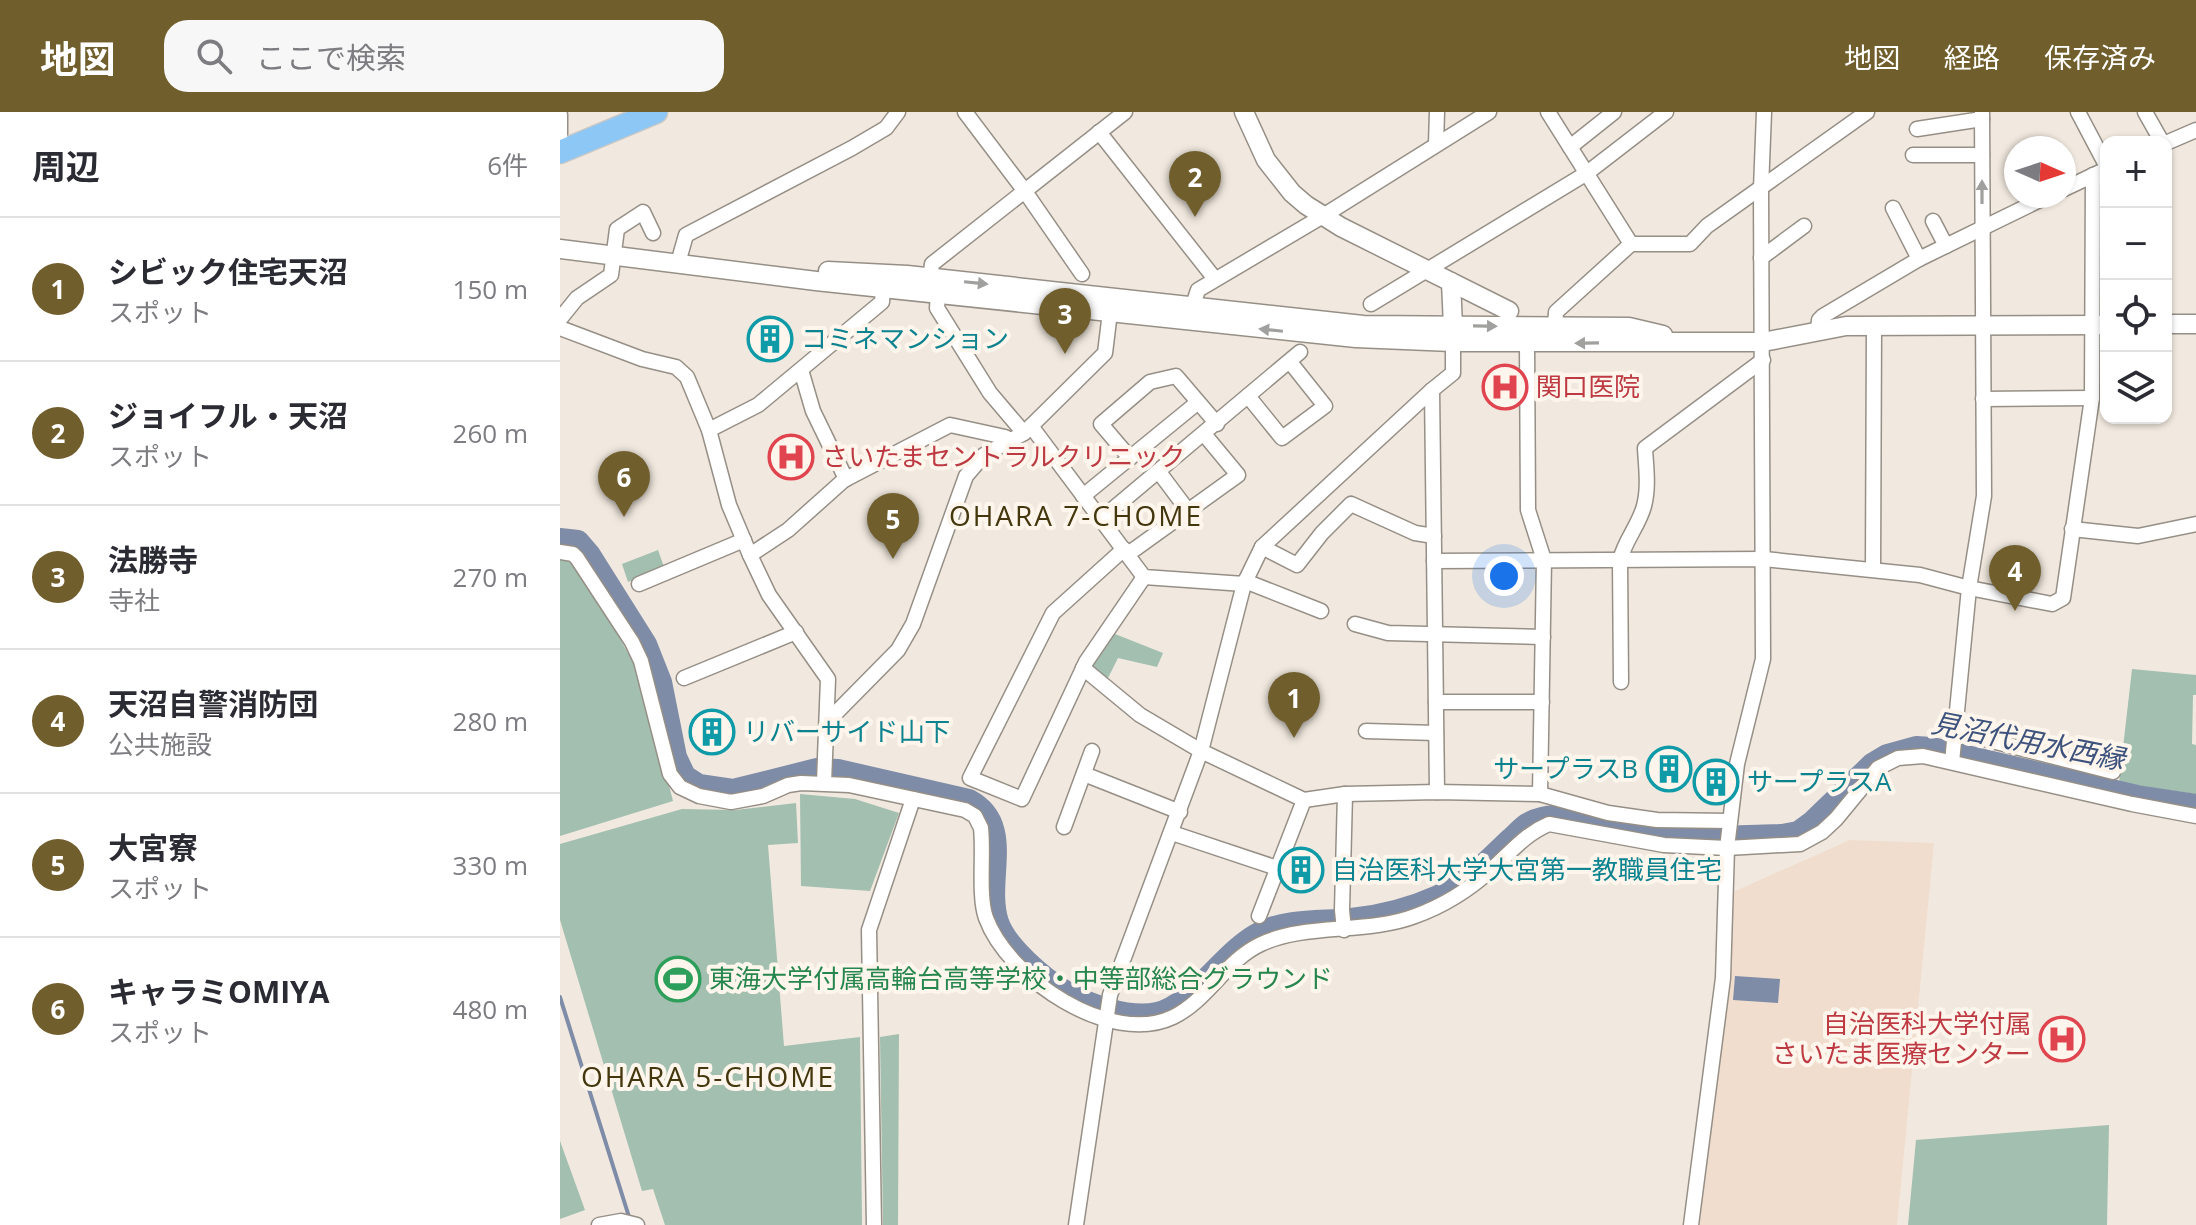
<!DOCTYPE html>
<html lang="ja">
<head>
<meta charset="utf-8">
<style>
	body { margin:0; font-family:"Open Sans","Noto Sans JP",sans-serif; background:#f7f7f7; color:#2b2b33 }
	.controls { position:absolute; right:24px; top:24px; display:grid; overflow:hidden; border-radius:16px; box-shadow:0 2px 6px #0004 }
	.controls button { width:72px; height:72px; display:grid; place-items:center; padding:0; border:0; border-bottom:2px solid #e1e1e2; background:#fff; color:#2b2b33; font:40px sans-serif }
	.compass { position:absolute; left:1444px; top:24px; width:72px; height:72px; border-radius:50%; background:#fff; box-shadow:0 2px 6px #0004; rotate:93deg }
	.you { position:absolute; left:944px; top:464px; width:28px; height:28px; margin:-20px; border:6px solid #fff; border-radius:50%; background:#1a73e8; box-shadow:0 0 0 12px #1a73e833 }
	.badge { display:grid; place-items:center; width:52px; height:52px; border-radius:50%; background:#705e2c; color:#fff; font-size:26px; font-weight:700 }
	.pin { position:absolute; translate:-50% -66px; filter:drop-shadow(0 2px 4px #0008) }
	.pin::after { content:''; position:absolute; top:42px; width:28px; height:24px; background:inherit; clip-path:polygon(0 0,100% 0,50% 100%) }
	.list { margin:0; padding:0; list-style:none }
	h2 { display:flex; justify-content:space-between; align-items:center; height:104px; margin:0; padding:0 32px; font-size:34px }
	h2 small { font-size:26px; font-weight:400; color:#7c7c81 }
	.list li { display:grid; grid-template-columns:52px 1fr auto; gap:24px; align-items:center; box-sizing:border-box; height:144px; padding:0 32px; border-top:2px solid #e1e1e2 }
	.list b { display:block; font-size:30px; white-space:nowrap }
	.list p { margin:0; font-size:26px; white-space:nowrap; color:#7c7c81 }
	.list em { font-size:26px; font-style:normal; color:#7c7c81 }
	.icon { flex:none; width:44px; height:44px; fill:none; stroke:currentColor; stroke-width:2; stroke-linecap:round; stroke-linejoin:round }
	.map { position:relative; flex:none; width:1636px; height:1113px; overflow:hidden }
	header { display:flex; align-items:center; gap:48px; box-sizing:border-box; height:112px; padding:0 40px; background:#705e2c; color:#fff }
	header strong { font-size:38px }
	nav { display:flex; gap:44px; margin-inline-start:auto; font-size:28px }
	.search { width:560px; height:72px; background:#f7f7f7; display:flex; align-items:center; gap:20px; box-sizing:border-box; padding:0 28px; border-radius:24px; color:#7c7c81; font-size:30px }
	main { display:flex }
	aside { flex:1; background:#fff }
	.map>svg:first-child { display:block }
	.education { fill:#f0ddcd }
	.green { fill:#a2bfb0 }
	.water { fill:#7e8ca8 }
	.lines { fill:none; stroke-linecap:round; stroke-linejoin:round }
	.stream { stroke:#7e8ca8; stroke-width:4 }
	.river { stroke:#7e8ca8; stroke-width:22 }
	.minor-casing { stroke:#968f86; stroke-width:17 }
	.tertiary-casing { stroke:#968f86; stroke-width:21 }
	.primary-casing { stroke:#c8c8c7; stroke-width:25 }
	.minor { stroke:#fff; stroke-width:14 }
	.tertiary { stroke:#fff; stroke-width:18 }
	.primary { stroke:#8cc7f5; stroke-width:22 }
	.oneway { fill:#a0a09e }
	.labels { text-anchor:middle; stroke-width:8; stroke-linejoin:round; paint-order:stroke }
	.culture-label { font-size:26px; fill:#0d838f; stroke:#fef6ec; text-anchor:start }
	.health-label { font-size:26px; fill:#be3a42; stroke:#fef6ec; text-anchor:start }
	.leisure-label { font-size:26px; fill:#27864d; stroke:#fef6ec; text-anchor:start }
	.neighbourhood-label { font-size:28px; letter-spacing:2px; fill:#44360d; stroke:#fef6ec }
	.water-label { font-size:28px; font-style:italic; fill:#3d527c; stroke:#fef6ec }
</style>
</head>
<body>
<header>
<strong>地図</strong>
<div class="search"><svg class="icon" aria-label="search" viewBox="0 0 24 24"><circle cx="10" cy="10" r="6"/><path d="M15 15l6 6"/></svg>ここで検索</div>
<nav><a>地図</a><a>経路</a><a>保存済み</a></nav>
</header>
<main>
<aside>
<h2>周辺<small>6件</small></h2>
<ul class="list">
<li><span class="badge">1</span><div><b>シビック住宅天沼</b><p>スポット</p></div><em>150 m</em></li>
<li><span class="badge">2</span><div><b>ジョイフル・天沼</b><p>スポット</p></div><em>260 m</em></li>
<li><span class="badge">3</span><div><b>法勝寺</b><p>寺社</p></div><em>270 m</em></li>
<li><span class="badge">4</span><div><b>天沼自警消防団</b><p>公共施設</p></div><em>280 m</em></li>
<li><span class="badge">5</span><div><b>大宮寮</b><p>スポット</p></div><em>330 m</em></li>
<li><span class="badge">6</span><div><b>キャラミOMIYA</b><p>スポット</p></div><em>480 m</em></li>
</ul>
</aside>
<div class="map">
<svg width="1636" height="1113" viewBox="0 0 1636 1113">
	<rect width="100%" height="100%" fill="#f1e9df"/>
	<polygon class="education" points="1290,728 1374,731 1337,1113 1139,1113 1170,847 1173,780"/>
	<g class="green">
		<polygon points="98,438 104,455 68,470 62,452"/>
		<polygon points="0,446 12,450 47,504 81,564 113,689 0,724"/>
		<polygon points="550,520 603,541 597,555 558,546 547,568 529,553"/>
		<polygon points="1572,557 1636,563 1636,583 1633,583 1632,632 1636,633 1636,682 1559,671"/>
		<polygon points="240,682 295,687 339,701 310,779 241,774"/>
		<polygon points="236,691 238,731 208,733 224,934 300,925 302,1113 105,1113 93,1077 82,1079 0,808 0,732 122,697 175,698"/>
		<polygon points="339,922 338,1113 323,1113 320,925"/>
		<polygon points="1549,1013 1547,1113 1348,1113 1356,1028"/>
		<polygon points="0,1029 25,1098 0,1107"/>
	</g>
	<g class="water">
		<polygon points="1569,678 1636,688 1636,698 1567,687"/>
		<polygon points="1175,864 1220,867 1218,891 1173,888"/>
	</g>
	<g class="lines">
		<polyline class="stream" points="0,885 70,1108"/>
		<path class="river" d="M0,427l18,2 12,14 56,89 15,38 15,75 9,19 14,9 34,5 84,-21 21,1 131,30c47,25 15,80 29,122 8,24 45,56 67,69 25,14 63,28 92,22 35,-7 68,-64 104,-81 26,-13 62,-10 90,-13 30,-3 60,-11 87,-23 29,-13 49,-35 71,-56 6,-5 12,-12 18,-16 9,-6 19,-7 29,-8l94,20 35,2 97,-3 16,-3 15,-11 59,-57 15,-9 29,-8 16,1 205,48 59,9"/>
		<g class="minor-casing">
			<g id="minor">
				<polyline points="405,0 464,78 522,162"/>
				<polyline points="988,0 1071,132"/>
				<polyline points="1518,0 1546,53"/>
				<polyline points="1585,0 1602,30"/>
				<polyline points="0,3 0,40"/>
				<polyline points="1357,17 1422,7"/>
				<polyline points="539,20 655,167"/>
				<polyline points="1606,31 1636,18"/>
				<polyline points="876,32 877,0"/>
				<polyline points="1010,35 1054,0"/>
				<polyline points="1353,43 1422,43"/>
				<polyline points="1504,77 1540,60"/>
				<polyline points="1333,96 1359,147"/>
				<polyline points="1373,109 1386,134"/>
				<polyline points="1201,146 1244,114"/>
				<polyline points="118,151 126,123 292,36 326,16 338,0"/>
				<polyline points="370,166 372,152 565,0"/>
				<polyline points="378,182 377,196 430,281 464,321"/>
				<polyline points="811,192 1027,61 1106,0"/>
				<polyline points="633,193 638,178 763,104 929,0"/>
				<polyline points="0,207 17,186 51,163 57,117 83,100 93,121"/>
				<polyline points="995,215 996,200 1071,132 1130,132 1147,114 1307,0"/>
				<polyline points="0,216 82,247 116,255 127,265 149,318 169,393 190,443 209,483 268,567 264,671"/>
				<polyline points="1258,219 1259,208 1263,204 1359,147 1488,84"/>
				<polyline points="967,231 968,398 984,448 980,682"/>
				<polyline points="241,258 253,299 286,367"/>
				<polyline points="872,278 877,680"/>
				<polyline points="688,284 722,326 765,294 730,250"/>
				<polyline points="1423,287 1532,286"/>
				<polyline points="471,314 584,465 684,472"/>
				<polyline points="149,318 198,293 322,190 323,176"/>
				<polyline points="570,346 541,312 590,270 616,264 657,312"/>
				<polyline points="599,360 629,400"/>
				<polyline points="523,384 637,291"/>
				<polyline points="541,407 740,240"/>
				<polyline points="1512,417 1578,424 1636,412"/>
				<polyline points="702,435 737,453 762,421 791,392 855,421 874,424"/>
				<polyline points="564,437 493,501 410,666 462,687 526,550 584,465"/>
				<path d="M0,440l13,2 4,4 55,84 9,19 29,113 10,13 19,9 32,6 32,-6 25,-11 13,-2 48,2 116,25 10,6 6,12c3,25 -3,68 5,90 22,60 124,129 187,99 35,-17 53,-57 88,-73 44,-21 107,-10 154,-28 28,-10 56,-28 77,-47 19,-17 33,-35 57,-45l115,21 63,3 73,-4 22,-12 14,-13 42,-51 20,-10 25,-2 209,48 64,12"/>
				<polyline points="568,442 678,363 644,322"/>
				<polyline points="190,443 228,418 284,368 390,313 445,325 452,330"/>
				<polyline points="874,449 1204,447 1360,463 1409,476 1492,492 1503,486 1532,286 1533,63"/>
				<polyline points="1313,457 1314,214"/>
				<polyline points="685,469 761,499"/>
				<polyline points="79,472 184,428"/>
				<polyline points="795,512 828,521 983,525"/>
				<polyline points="523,556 580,603 641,639 744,688 785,682 877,680 980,682 1048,701 1097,708 1170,709"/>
				<polyline points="124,566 236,520"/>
				<path d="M1061,570l-1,-122c5,-20 19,-35 24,-54 5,-19 2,-39 1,-58l118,-88"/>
				<polyline points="876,590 982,590"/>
				<polyline points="268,609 338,538 353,512 406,364 424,343 464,321 545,241 550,200"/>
				<polyline points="806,619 876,621"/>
				<polyline points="1397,620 1553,660"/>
				<polyline points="1392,650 1409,476 1424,384 1422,0"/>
				<polyline points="524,662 620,700"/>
				<polyline points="504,715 532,639"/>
				<polyline points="612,721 717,756"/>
				<polyline points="699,804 744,688"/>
				<polyline points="784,818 782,798 785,682"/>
				<polyline points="39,1113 61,1109 77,1113"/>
				<polyline points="314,1113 309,818 353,687"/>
				<polyline points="516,1113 550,883 641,639 684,472 702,435 872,278 893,261 893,222"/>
				<polyline points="1131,1113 1163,866 1167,736 1177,652 1203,547 1201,77 1204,0"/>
			</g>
		</g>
		<g class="tertiary-casing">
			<g id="tertiary">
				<polyline points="684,0 706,48 732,81 746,93 781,115 949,199"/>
				<polyline points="0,137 256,169 796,226 892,230 1203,230 1286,214 1546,213"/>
				<polyline points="268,159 347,163 803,213 1069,215 1103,223"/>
				<polyline points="891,170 893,214"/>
				<polyline points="1606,212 1636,212"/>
			</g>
		</g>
		<g class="primary-casing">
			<polyline id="primary" points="0,40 96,0"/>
		</g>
		<use href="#minor" class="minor"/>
		<use href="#tertiary" class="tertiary"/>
		<use href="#primary" class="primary"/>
	</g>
	<defs><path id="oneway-solid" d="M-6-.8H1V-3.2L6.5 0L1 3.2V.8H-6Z" transform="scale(2)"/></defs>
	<g class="oneway">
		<use href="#oneway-solid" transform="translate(1422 80) rotate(-90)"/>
		<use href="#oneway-solid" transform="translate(416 171) rotate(6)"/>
		<use href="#oneway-solid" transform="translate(925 214) rotate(1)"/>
		<use href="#oneway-solid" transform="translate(711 218) rotate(-174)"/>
		<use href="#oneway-solid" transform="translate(1027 231) rotate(179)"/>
	</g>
	<defs>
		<g id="building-ring" transform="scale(2.3)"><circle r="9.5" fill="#fef6ec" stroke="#0f9aa8" stroke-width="1.5"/><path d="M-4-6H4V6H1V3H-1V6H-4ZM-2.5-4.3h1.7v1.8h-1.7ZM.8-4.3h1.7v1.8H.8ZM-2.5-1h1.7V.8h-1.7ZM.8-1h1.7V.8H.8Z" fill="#0f9aa8"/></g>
		<g id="hospital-ring" transform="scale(2.3)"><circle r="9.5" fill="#fef6ec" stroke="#e0444e" stroke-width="1.5"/><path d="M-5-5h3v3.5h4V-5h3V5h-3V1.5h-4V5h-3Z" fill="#e0444e"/></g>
		<g id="stadium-ring" transform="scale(2.3)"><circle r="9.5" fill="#fef6ec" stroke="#2e9e5b" stroke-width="1.5"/><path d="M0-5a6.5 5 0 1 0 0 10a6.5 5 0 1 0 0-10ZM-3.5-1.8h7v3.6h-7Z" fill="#2e9e5b"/></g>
	</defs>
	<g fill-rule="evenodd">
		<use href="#building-ring" x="210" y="227"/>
		<use href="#hospital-ring" x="945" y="275"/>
		<use href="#hospital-ring" x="231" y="345"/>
		<use href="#building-ring" x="152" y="620"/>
		<use href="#building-ring" x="1109" y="657"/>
		<use href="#building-ring" x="1156" y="670"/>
		<use href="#building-ring" x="741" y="758"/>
		<use href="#stadium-ring" x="118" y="867"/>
		<use href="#hospital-ring" x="1502" y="927"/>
	</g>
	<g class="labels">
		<g class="culture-label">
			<text x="241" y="236">コミネマンション</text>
			<text x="183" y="629">リバーサイド山下</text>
			<text x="1078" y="666" text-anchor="end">サープラスB</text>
			<text x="1187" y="679">サープラスA</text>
			<text x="772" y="767">自治医科大学大宮第一教職員住宅</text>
		</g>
		<g class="health-label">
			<text x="976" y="284">関口医院</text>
			<text x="262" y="354">さいたまセントラルクリニック</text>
			<text x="1471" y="921" text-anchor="end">自治医科大学付属<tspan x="1471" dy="30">さいたま医療センター</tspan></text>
		</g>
		<g class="leisure-label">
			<text x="149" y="876">東海大学付属高輪台高等学校・中等部総合グラウンド</text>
		</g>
		<g class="neighbourhood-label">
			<text x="516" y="414">OHARA 7-CHOME</text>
			<text x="148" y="975">OHARA 5-CHOME</text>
		</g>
		<g class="water-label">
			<text transform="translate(1468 629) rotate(11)" y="10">見沼代用水西縁</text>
		</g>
	</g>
</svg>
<div class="controls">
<button>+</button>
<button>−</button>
<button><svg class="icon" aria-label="locate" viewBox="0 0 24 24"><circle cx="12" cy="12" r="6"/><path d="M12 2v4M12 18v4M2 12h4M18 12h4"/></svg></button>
<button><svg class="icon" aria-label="layers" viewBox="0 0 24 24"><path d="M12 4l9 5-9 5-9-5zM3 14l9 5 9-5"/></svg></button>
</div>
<svg class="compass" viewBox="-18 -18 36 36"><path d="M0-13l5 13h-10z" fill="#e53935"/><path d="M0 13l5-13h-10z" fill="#7c7c81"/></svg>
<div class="you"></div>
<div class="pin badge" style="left:734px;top:626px">1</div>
<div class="pin badge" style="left:635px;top:105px">2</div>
<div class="pin badge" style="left:505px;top:242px">3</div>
<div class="pin badge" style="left:1455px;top:499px">4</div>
<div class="pin badge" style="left:333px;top:447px">5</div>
<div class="pin badge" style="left:64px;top:405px">6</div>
</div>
</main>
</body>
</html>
